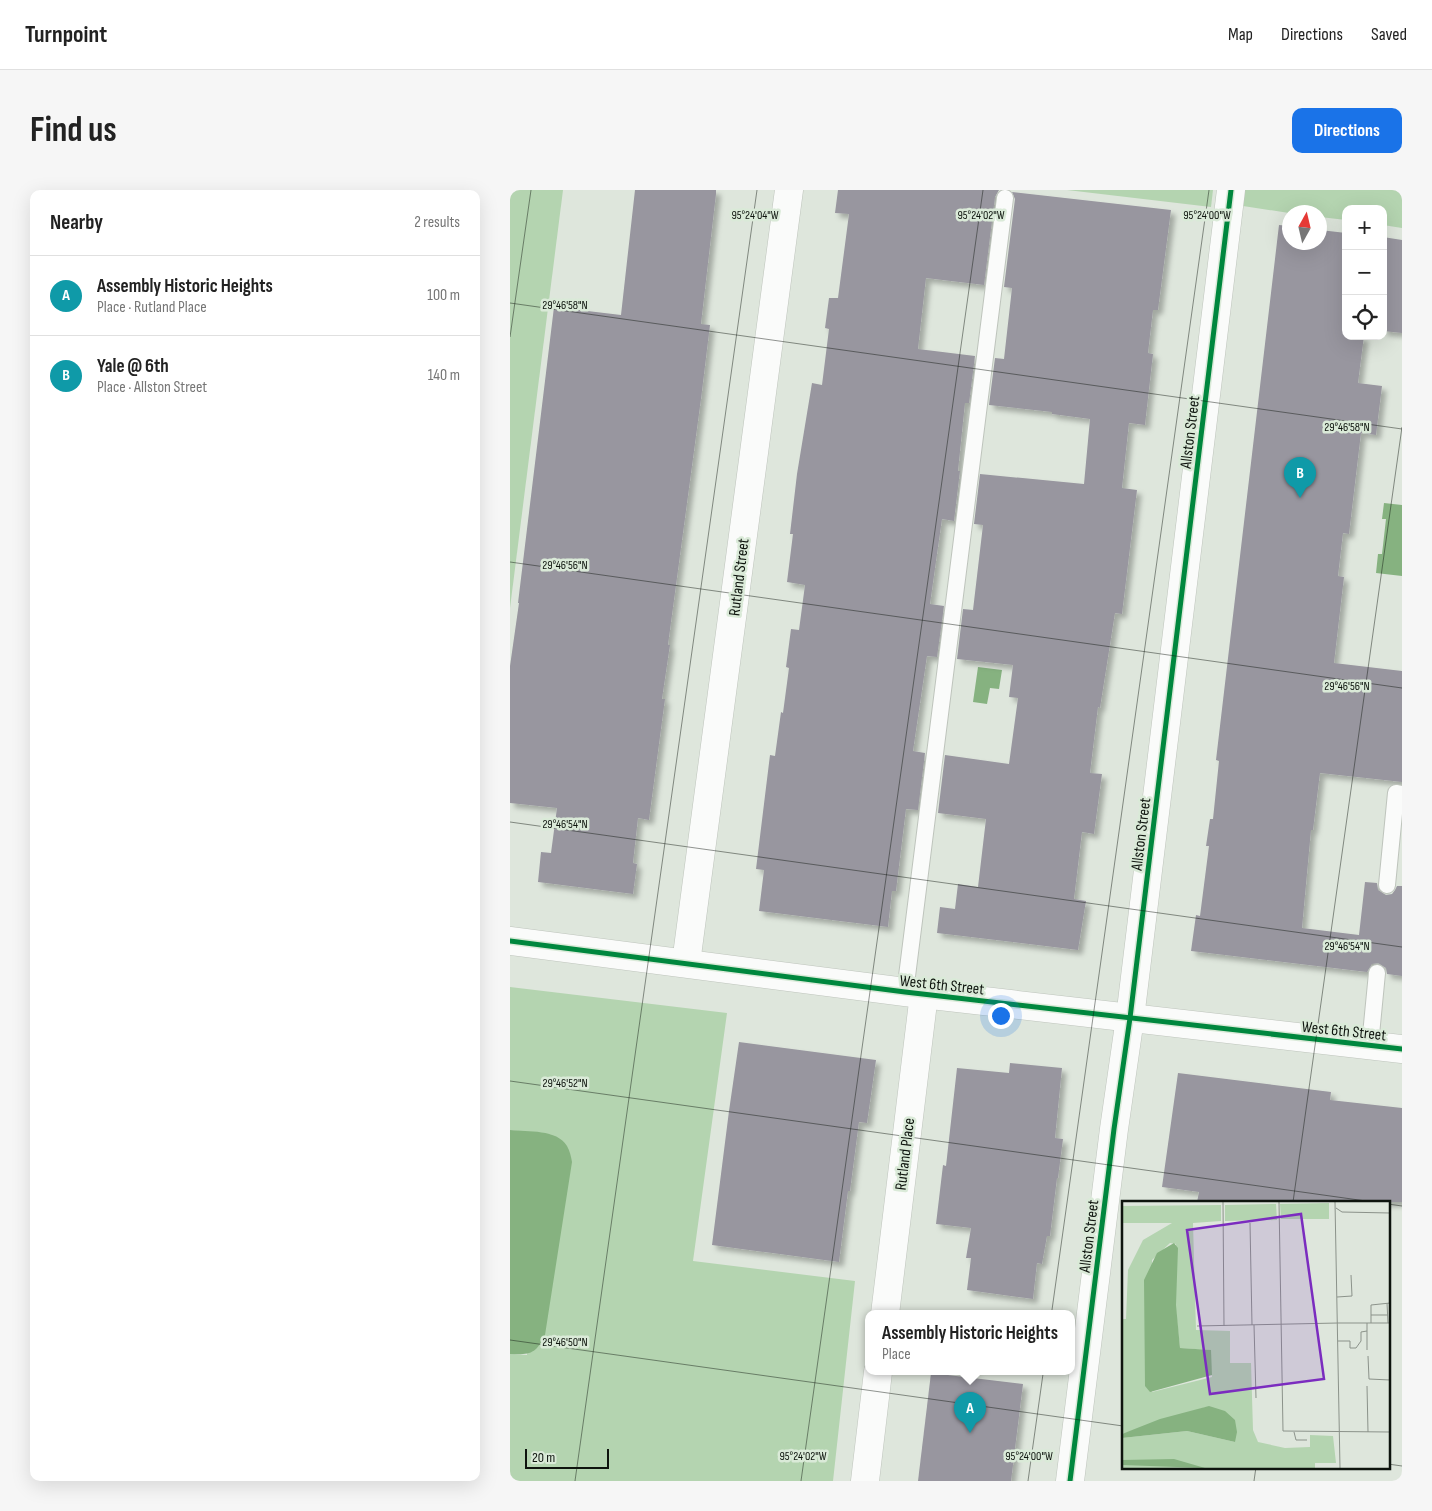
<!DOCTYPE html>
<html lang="en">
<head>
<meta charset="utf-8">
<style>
	body { margin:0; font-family:"Sofia Sans Condensed",sans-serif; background:#f6f6f6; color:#222 }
	.controls { position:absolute; right:15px; top:15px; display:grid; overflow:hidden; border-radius:10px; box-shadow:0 5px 20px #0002 }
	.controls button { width:45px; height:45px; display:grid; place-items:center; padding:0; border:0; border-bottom:1px solid #e0e0e0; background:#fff; color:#222; font:25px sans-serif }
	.compass { position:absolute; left:772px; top:15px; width:45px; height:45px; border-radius:50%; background:#fff; box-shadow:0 5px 20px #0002; rotate:8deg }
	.scale { position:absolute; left:15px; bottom:12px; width:84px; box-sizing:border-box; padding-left:5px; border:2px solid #0e140e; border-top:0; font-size:14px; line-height:18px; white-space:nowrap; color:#0e140e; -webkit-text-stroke:4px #daead8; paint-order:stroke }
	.you { position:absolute; left:490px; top:825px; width:18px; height:18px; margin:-12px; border:4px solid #fff; border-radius:50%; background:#1a73e8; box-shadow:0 0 0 8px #1a73e833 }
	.badge { display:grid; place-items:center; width:32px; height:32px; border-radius:50%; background:#1a73e8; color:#fff; font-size:16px; font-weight:700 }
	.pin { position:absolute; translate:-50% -41px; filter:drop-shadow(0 1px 2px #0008) }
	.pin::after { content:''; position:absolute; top:26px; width:18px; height:15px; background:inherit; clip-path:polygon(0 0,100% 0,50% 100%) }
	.popup { position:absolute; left:355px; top:1120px; width:210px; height:65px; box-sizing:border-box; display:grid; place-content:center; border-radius:10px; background:#fff; filter:drop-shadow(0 1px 4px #0005); font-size:16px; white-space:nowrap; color:#767676 }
	.popup b { font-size:19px; color:#222 }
	.popup::after { content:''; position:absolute; left:50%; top:100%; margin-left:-10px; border:10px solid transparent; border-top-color:#fff }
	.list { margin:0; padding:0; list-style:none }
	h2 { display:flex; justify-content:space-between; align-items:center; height:65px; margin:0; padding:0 20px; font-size:21px }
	h2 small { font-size:16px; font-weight:400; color:#767676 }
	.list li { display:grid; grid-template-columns:32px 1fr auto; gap:15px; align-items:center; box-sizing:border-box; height:80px; padding:0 20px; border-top:1px solid #e0e0e0 }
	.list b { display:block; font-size:19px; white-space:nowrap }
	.list p { margin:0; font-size:16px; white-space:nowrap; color:#767676 }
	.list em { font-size:16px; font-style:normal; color:#767676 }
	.icon { flex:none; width:28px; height:28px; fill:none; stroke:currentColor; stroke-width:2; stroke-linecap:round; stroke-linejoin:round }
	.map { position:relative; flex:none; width:892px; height:1291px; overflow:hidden; border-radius:10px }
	header { display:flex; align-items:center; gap:30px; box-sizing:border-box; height:70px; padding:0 25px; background:#fff; border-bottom:1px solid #e0e0e0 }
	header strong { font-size:24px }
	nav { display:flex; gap:28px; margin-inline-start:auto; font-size:18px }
	.intro { display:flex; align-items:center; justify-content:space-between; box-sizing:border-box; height:120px; padding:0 30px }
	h1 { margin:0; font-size:35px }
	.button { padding:12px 22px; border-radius:10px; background:#1a73e8; color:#fff; font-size:18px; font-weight:700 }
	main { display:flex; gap:30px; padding:0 30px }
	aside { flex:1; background:#fff; border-radius:10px; box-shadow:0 5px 20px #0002 }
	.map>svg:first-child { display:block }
	.green { fill:#b4d4b0 }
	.water { fill:#86b280 }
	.building { fill:#98969f; filter:url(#shadow) }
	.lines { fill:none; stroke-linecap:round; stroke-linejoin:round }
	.service-casing { stroke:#bec4bc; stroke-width:18 }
	.minor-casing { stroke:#bec4bc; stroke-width:29 }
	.service { stroke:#fafbfa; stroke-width:16 }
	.minor { stroke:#fafbfa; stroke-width:28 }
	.cycleway-casing { stroke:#daead8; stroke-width:8 }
	.cycleway { stroke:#00873e; stroke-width:5 }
	.ticks { fill:none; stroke:#0e140e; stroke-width:1; stroke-opacity:0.45 }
	.labels { text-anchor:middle; stroke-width:5; stroke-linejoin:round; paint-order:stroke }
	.street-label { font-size:16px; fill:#0e140e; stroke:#daead8 }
	.inset-road { fill:none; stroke:#8b928a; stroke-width:1 }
	.view { fill:#7b2cbf; fill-opacity:0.15; stroke:#7b2cbf; stroke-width:2.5 }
	.inset-edge { fill:none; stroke:#0e140e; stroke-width:2.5 }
	.ticks-label { font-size:12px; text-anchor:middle; fill:#0e140e; stroke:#daead8; stroke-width:5; stroke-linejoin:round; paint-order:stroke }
</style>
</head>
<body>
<header>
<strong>Turnpoint</strong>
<nav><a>Map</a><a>Directions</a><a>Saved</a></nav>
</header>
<div class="intro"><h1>Find us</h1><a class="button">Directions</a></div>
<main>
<aside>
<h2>Nearby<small>2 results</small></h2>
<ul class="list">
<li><span class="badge" style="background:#0f9aa8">A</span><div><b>Assembly Historic Heights</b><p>Place · Rutland Place</p></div><em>100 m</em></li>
<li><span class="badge" style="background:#0f9aa8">B</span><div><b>Yale @ 6th</b><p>Place · Allston Street</p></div><em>140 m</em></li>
</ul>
</aside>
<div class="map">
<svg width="892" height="1291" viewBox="0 0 892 1291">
	<defs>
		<filter id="shadow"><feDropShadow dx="4.5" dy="4.5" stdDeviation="2.5" flood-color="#0004"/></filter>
	</defs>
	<rect width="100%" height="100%" fill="#dee6dc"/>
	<g class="green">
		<polygon points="0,0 53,0 0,418"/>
		<polygon points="557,0 703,0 701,17"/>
		<polygon points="735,0 892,0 892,38 873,35 873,19 836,19 836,30 810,27 809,22 779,23 733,16"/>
		<polygon points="0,797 217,823 183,1071 345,1091 323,1291 0,1291 0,1164 17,1165 42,945 0,940"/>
	</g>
	<g class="water">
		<polygon points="874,313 892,315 892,386 866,383 868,364 872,364 876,329 872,329"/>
		<polygon points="468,477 492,480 489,499 480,498 477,514 463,512"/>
		<path d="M0,940c18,2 47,-1 57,16 3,5 4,11 5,16l-27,173c-9,19 -15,20 -35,19z"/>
	</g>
	<g class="building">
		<polygon points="125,0 206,0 206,4 191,134 200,135 191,209 158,455 160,455 152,509 155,509 139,630 128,628 123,673 127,674 123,704 28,692 31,662 41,663 47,618 0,613 0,476 9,413 8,413 44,117 111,125"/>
		<polygon points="328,0 489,0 485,7 474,95 416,88 408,159 465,166 459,213 455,213 448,281 450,281 444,331 432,329 420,414 434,416 427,467 417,466 403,561 415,563 408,620 396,619 386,701 382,701 378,737 249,721 254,680 246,679 260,565 265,566 271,522 273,523 279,478 276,477 281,439 289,440 295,395 277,392 283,344 280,344 287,284 302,193 312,195 319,139 315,138 319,108 328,108 339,24 325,23"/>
		<polygon points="502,2 661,20 648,120 643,120 638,163 643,164 635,235 619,233 612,298 627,300 612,424 605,423 590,518 588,517 580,583 592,584 584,644 572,642 564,709 576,711 568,760 427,743 430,717 445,719 448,694 468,697 476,629 428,623 435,565 499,574 508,508 499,507 503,475 447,469 453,419 463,420 473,335 464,334 470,284 574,294 580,229 542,224 542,222 479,215 485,168 494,169 502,98 494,97 505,9"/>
		<polygon points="769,35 780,36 780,52 810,52 810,40 836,43 836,146 854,146 848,193 872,196 866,245 851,243 839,344 833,343 828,386 834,387 824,473 892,481 892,592 810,583 803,640 801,640 792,738 849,745 855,692 867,693 868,700 876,705 882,704 885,700 887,696 892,696 892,786 877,784 876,778 868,773 862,774 857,782 681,761 686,725 690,726 699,656 696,656 700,629 703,629 709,571 706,570"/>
		<polygon points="873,47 892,50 892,143 873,141"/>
		<polygon points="229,852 366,870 357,933 349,932 340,1001 338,1001 329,1072 202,1055 219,921"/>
		<polygon points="500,873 552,878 545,948 553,949 548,988 547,988 540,1046 537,1046 532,1074 527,1073 523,1109 457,1100 461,1068 456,1068 461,1038 426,1034 433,975 436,976 447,878 499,883"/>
		<polygon points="668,883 821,902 820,910 892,918 892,1012 687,1012 689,1002 652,997"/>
		<polygon points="421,1183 513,1194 501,1291 408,1291"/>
	</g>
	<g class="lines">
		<g class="service-casing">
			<g id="service">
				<polyline points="877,695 886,603 892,604"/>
				<polyline points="395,802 495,8"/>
				<polyline points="860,855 867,783"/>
			</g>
		</g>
		<g class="minor-casing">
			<g id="minor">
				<polyline points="0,751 395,802 892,859"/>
				<polyline points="176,773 279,0"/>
				<polyline points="375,1124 414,804"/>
				<polyline points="355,1291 368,1182"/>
				<polyline points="560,1291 604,939 620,828 721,0"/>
			</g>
		</g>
		<use href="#service" class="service"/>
		<use href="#minor" class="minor"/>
		<g class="cycleway-casing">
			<g id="cycleway">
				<polyline points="0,751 395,802 892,859"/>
				<polyline points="560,1291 604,939 620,828 721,0"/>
			</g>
		</g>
		<use href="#cycleway" class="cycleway"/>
	</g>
	<path class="ticks" d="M0,113l892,126M0,147l21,-147M0,372l892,126M0,632l892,125M0,891l863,121M783,1012l109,-775M878,1014l14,2M0,1150l613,86M878,1274l14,2M65,1291l182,-1291M291,1291l182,-1291M518,1291l181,-1291M744,1291l2,-14"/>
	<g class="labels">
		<g class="street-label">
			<text transform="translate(679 242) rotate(-83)" y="6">Allston Street</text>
			<text transform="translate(228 387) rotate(-83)" y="6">Rutland Street</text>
			<text transform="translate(630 644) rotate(-83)" y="6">Allston Street</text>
			<text transform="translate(432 794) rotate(6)" y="6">West 6th Street</text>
			<text transform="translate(834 840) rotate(6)" y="6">West 6th Street</text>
			<text transform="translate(394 964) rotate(-83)" y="6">Rutland Place</text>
			<text transform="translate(578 1046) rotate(-83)" y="6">Allston Street</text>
		</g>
	</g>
	<g transform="translate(612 1011)">
		<rect width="268" height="268" fill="#dee6dc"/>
		<path d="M207,2v16h-48l-1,-15zM154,3l1,16 -52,1v-16zM99,4v16l-28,2 3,107 34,1v32h21l2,67 5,12 27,6 25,-1v-12l23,1 3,27h-21v5h-193v-30l65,-7 48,11 -29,-35 -84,27v-115h4l2,-49 15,-30 29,-17h-50v-17zM48,42l6,1v67l4,37 29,2 3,27 -60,15v-132z" fill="#b4d4b0" fill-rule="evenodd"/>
		<path d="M52,42l4,5 -2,57 4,43 31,2 1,25 -62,17 -5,-6 -1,-106 13,-27zM87,205l16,5 10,9 2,12 -2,10 -48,-11 -65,7v-4l38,-15zM52,258l31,9 -83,-3v-5z" fill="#86b280"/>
		<path class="inset-road" d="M101,1l1,124M157,1l4,229 107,1M213,1l5,266M214,7l6,4 48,1M128,22l2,102M215,96l15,-1 -1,-21M265,102l1,20M249,114h17M216,122h52M245,122v27M249,122v-18l19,-2M132,124l2,73M75,125l141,-3M216,140h12v7h6l5,-7v-9l6,-1M246,155l1,23 21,1M245,185l1,46M172,231l2,8h11"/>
		<path class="view" d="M179,13l23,165 -114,15 -23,-164z"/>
		<rect width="268" height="268" class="inset-edge"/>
	</g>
	<g class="ticks-label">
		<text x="245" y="29">95°24'04"W</text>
		<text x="471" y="29">95°24'02"W</text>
		<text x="697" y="29">95°24'00"W</text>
		<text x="55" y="119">29°46'58"N</text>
		<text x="837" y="241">29°46'58"N</text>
		<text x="55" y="379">29°46'56"N</text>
		<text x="837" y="500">29°46'56"N</text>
		<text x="55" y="638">29°46'54"N</text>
		<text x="837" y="760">29°46'54"N</text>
		<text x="55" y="897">29°46'52"N</text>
		<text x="55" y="1156">29°46'50"N</text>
		<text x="293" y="1270">95°24'02"W</text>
		<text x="519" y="1270">95°24'00"W</text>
	</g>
</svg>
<div class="controls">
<button>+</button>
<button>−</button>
<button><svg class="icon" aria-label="locate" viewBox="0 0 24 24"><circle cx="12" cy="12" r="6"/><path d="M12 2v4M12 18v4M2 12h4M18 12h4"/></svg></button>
</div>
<svg class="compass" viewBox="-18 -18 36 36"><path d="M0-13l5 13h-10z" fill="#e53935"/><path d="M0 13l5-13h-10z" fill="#767676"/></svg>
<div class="scale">20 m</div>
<div class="you"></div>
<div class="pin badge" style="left:460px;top:1243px;background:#0f9aa8">A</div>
<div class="popup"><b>Assembly Historic Heights</b>Place</div>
<div class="pin badge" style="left:790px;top:308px;background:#0f9aa8">B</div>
</div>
</main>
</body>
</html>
